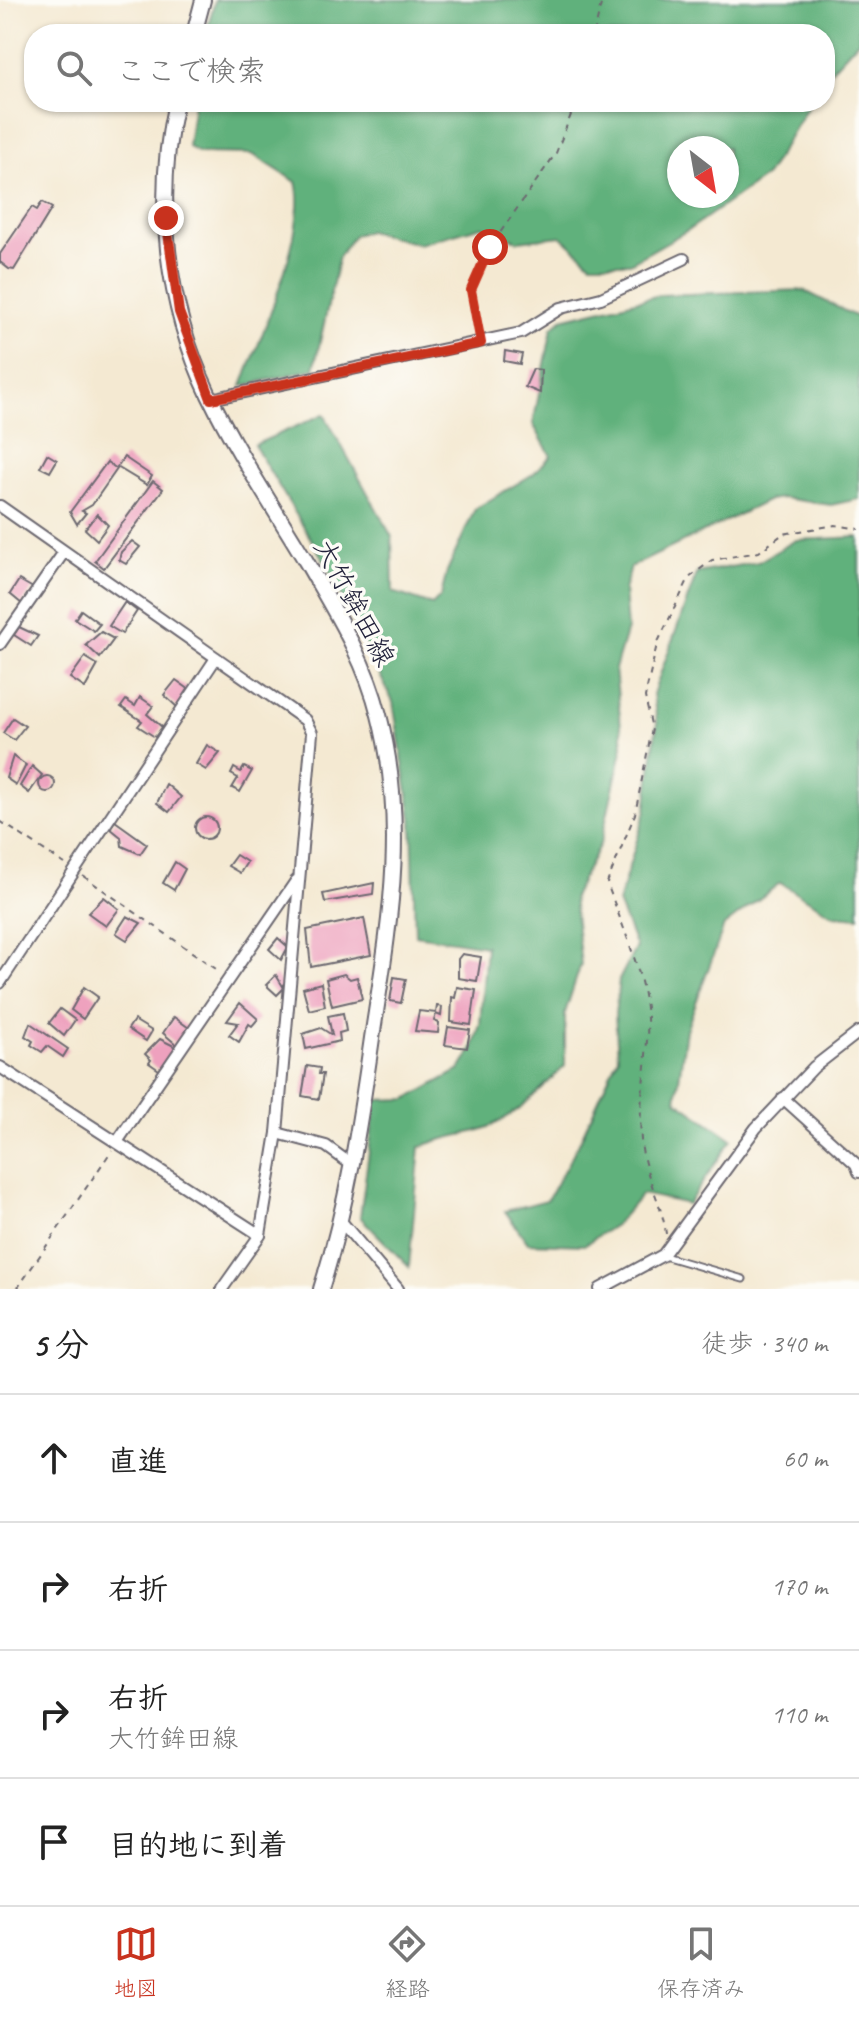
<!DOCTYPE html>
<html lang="ja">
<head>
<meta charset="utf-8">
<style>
	body { margin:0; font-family:Caveat,"Klee One",sans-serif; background:#f6f6f6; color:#222 }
	.compass { position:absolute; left:667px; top:136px; width:72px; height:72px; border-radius:50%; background:#fff; box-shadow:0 2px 6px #0004; rotate:149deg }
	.stop { position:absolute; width:24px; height:24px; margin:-18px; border:6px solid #c8321e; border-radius:50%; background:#fff }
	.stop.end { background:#c8321e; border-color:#fff; box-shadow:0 2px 8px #0008 }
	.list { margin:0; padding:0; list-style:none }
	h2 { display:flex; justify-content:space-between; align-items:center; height:104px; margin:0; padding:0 32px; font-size:34px }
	h2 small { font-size:26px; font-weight:400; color:#767676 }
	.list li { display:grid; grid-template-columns:52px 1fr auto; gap:24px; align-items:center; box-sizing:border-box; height:128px; padding:0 32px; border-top:2px solid #e0e0e0 }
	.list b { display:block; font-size:30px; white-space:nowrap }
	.list p { margin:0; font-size:26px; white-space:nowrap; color:#767676 }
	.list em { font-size:26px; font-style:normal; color:#767676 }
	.icon { flex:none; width:44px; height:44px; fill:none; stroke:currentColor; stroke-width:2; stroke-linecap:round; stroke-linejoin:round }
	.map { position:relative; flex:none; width:859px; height:1289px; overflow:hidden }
	.search { position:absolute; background:#fff; box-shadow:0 2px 6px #0004; left:24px; right:24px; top:24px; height:88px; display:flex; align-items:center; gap:20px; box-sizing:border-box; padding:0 28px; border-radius:32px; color:#767676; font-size:30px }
	.sheet { height:616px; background:#fff }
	nav { display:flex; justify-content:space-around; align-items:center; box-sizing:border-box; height:112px; border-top:2px solid #e0e0e0; background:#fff; font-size:22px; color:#767676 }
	nav a { display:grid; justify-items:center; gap:4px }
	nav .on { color:#c8321e }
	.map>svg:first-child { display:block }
	.forest { fill:#61b17c; stroke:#426a5c; stroke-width:2; fill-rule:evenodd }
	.building { fill:#eea1be }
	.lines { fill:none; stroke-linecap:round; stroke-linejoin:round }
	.lane-casing { stroke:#6c6870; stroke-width:9 }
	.street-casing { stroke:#6c6870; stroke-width:14 }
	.secondary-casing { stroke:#6c6870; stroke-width:18 }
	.path { stroke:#6c6870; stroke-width:2; stroke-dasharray:6 6; stroke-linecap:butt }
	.lane { stroke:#fff; stroke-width:5 }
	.street { stroke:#fff; stroke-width:10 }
	.secondary { stroke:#fff; stroke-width:14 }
	.route { stroke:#c8321e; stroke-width:10 }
	.labels { text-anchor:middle; stroke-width:7; stroke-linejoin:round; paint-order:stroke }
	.street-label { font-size:28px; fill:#22223b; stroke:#fdfcf7 }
</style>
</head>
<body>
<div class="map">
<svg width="859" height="1289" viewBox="0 0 859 1289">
	<rect width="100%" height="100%" fill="#fdfcf7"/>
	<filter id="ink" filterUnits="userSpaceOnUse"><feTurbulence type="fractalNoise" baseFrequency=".0125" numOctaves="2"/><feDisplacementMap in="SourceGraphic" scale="16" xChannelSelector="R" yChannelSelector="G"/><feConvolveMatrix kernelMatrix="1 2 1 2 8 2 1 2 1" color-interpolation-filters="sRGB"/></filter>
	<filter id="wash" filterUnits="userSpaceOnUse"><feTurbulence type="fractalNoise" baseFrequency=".006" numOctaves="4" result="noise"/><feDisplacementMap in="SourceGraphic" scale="32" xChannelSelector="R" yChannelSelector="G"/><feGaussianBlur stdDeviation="1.8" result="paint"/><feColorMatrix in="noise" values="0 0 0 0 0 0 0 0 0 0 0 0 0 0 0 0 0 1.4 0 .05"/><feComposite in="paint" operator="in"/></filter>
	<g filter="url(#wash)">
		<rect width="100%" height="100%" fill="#f4e9d2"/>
		<g class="forest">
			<polygon points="215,0 859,0 859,40 825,77 825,34 206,34"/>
			<path d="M194,102h616l-44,74 -76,53 -60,34h-39l-30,-27 -43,5 -36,-15 -63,18 -51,-13 -14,4 -15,21 -25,113 -72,17c18,-48 67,-156 54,-204l-44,-28 -53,-1 -11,-7zM727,148v48h-48v-48z"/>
			<path d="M803,290l56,28v181l-28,6 -49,-7 -13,2 -138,67 -7,23 3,39 -12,40 8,77 -22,96 -28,55 8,67 -16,49v53c-25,23 -51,54 -85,64 -20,6 -40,8 -60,17l-11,120 -49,-50 16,-117 31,-1 53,-29 13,-22 7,-24 6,-78 -71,-11 -3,-117 -19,-116 -67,-138 -72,-119 70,-31 68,123 1,55 39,13 9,-9 6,-25 28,-62 58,-35 18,-18 -18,-32 19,-96 10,-9 98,-24z"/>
			<polygon points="859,537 859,917 834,915 780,883 724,926 686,1030 676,1100 732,1139 688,1204 642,1194 616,1224 584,1245 528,1243 505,1211 547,1200 578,1145 618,1057 615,1014 619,980 636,947 618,903 646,810 657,722 653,694 697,573 758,562 796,540"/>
		</g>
		<g id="blocks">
			<g class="building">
				<polygon points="42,202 52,208 14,270 9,269 0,262 0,254 32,207 37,210"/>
				<polygon points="505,351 522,354 520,364 504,361"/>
				<polygon points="533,369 541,370 540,393 525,387"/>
				<polygon points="47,454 57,460 50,472 40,467"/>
				<polygon points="124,457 152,476 147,485 117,467"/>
				<polygon points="107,462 117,469 92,505 82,511 86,513 77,524 70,512"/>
				<polygon points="153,481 163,489 104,568 95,561"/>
				<polygon points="97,514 108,525 97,540 85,529"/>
				<polygon points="132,541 140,547 126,564 119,560 121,552"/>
				<polygon points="19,580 33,588 22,604 10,594"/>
				<polygon points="125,602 137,611 122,634 109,626"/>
				<polygon points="81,610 100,624 94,631 75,619"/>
				<polygon points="19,627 38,636 31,646 14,635"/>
				<polygon points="101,632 114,639 100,658 86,645"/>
				<polygon points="85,657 98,665 85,688 70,678"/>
				<polygon points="176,680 190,690 178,708 164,695"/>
				<polygon points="140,697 153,706 147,714 162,727 155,737 138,726 142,721 121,707 126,700 135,706"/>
				<polygon points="13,718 25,726 14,740 3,733"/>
				<polygon points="207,745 220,753 206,770 196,764"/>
				<polygon points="13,756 26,765 16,785 6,778"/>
				<polygon points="32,766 42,775 29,793 20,786"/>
				<polygon points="244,767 252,771 240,792 232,788 238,778 231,774 234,768 241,772"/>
				<circle cx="47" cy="784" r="8"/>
				<polygon points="166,784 181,797 169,812 157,803"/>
				<circle cx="206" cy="828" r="11"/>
				<polygon points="115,821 147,844 140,854 122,846 121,837 110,828"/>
				<polygon points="236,855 247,862 240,873 228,866"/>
				<polygon points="175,862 185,869 174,890 163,883"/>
				<polygon points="374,883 373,894 325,902 323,894"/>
				<polygon points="104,897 119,909 106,926 88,913"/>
				<polygon points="127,916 141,923 127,940 116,933"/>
				<polygon points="364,918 371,955 311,967 307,930"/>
				<polygon points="278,938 288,947 281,960 269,949"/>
				<polygon points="462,954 481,957 477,981 458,978 458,959"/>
				<polygon points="344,974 350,979 357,977 362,999 332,1006 326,979"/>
				<polygon points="276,975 284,988 277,995 266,985"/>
				<polygon points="394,977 406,979 401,1003 390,1001"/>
				<polygon points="321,983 325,1006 309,1010 303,988"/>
				<polygon points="84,987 98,997 83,1019 71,1010"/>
				<polygon points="457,987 476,990 471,1025 451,1022 452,997 455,998"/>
				<polygon points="240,1003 258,1019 252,1026 249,1024 239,1042 229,1035 238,1023 227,1021"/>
				<polygon points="437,1006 442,1007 441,1016 436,1014 434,1021 439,1023 438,1033 415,1031 419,1011 436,1013"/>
				<polygon points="60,1009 75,1020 64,1036 49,1023"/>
				<polygon points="343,1013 346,1031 339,1033 340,1041 306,1049 303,1034 321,1028 332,1035 328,1016"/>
				<polygon points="174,1017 189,1028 177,1045 163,1033"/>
				<polygon points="134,1020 152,1031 146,1041 128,1029"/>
				<polygon points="30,1023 68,1049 63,1057 47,1046 42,1052 31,1045 33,1041 25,1036"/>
				<polygon points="448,1027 470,1030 467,1048 445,1045"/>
				<polygon points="160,1039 178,1048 159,1070 149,1063 151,1060 145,1054"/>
				<polygon points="307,1066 320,1068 319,1074 323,1074 319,1099 302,1096"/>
			</g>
		</g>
	</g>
	<g filter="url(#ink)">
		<use href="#blocks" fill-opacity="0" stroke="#6c6870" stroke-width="2"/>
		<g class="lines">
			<g class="lane-casing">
				<polyline id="lane" points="664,1256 743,1279"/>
			</g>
			<g class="street-casing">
				<g id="street">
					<polyline points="211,399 521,333 561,308 601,298 684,259"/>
					<polyline points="0,506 305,720 312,733 277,1133 260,1235 222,1289"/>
					<polyline points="0,644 64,552"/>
					<polyline points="0,983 216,658"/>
					<polyline points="0,1067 260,1235"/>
					<polyline points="783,1098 856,1164 859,1172"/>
					<polyline points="277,1133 326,1146 352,1165"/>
					<polyline points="117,1142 296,881"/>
					<polyline points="340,1220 398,1289"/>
					<polyline points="600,1289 663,1255 756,1128 814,1067 859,1032"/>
				</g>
			</g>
			<g class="secondary-casing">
				<g id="secondary">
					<polyline points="194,34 203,0"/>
					<path d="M176,102c-22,96 -10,204 33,293 28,58 65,113 98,168 28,49 58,96 72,152 29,112 10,211 -7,323 -12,84 -25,169 -51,251"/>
				</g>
			</g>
			<g class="path">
				<polyline points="594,34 602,0"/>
				<polyline points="479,332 471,290 490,247 556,153 576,102"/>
				<polyline points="0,821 65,864"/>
				<polyline points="83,876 219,971"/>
				<path d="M666,1234c-4,-32 -23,-61 -25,-94 -3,-40 8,-81 6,-122 -3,-45 -25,-92 -40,-135l28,-69 17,-85 -7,-32 12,-53 32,-66 23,-18 47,-8 24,-18 52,-9 24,4"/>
				<polyline points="17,1289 112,1150"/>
			</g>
			<use href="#lane" class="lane"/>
			<use href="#street" class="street"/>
			<use href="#secondary" class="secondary"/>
		</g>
	</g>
	<g class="lines" filter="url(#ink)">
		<polyline class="route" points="166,218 179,312 211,399 481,343 471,290 490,247"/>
	</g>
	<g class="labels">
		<g class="street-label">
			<text transform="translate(355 602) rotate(62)" y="10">大竹鉾田線</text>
		</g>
	</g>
</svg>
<svg class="compass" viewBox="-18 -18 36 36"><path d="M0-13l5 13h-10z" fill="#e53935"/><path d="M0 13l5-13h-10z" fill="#767676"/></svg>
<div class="stop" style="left:490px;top:247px"></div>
<div class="stop end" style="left:166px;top:218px"></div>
<div class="search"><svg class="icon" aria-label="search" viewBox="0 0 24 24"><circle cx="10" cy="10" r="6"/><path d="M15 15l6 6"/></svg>ここで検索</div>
</div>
<section class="sheet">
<h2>5 分<small>徒歩 · 340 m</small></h2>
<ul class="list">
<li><svg class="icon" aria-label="ahead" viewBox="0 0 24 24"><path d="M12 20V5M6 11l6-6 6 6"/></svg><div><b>直進</b></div><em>60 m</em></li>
<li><svg class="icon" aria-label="right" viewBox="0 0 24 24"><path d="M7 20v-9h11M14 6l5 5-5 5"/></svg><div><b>右折</b></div><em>170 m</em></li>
<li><svg class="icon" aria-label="right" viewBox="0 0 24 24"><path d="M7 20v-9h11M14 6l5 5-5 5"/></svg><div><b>右折</b><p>大竹鉾田線</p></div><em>110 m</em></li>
<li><svg class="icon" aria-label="arrive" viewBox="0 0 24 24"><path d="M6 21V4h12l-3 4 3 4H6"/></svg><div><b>目的地に到着</b></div></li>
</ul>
</section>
<nav>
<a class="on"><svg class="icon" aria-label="map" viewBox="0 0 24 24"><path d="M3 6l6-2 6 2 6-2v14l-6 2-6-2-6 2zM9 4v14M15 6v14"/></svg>地図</a>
<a><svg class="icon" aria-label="directions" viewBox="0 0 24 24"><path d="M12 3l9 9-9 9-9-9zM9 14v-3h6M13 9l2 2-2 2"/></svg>経路</a>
<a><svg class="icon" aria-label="saved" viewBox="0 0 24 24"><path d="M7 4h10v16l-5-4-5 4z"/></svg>保存済み</a>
</nav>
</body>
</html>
